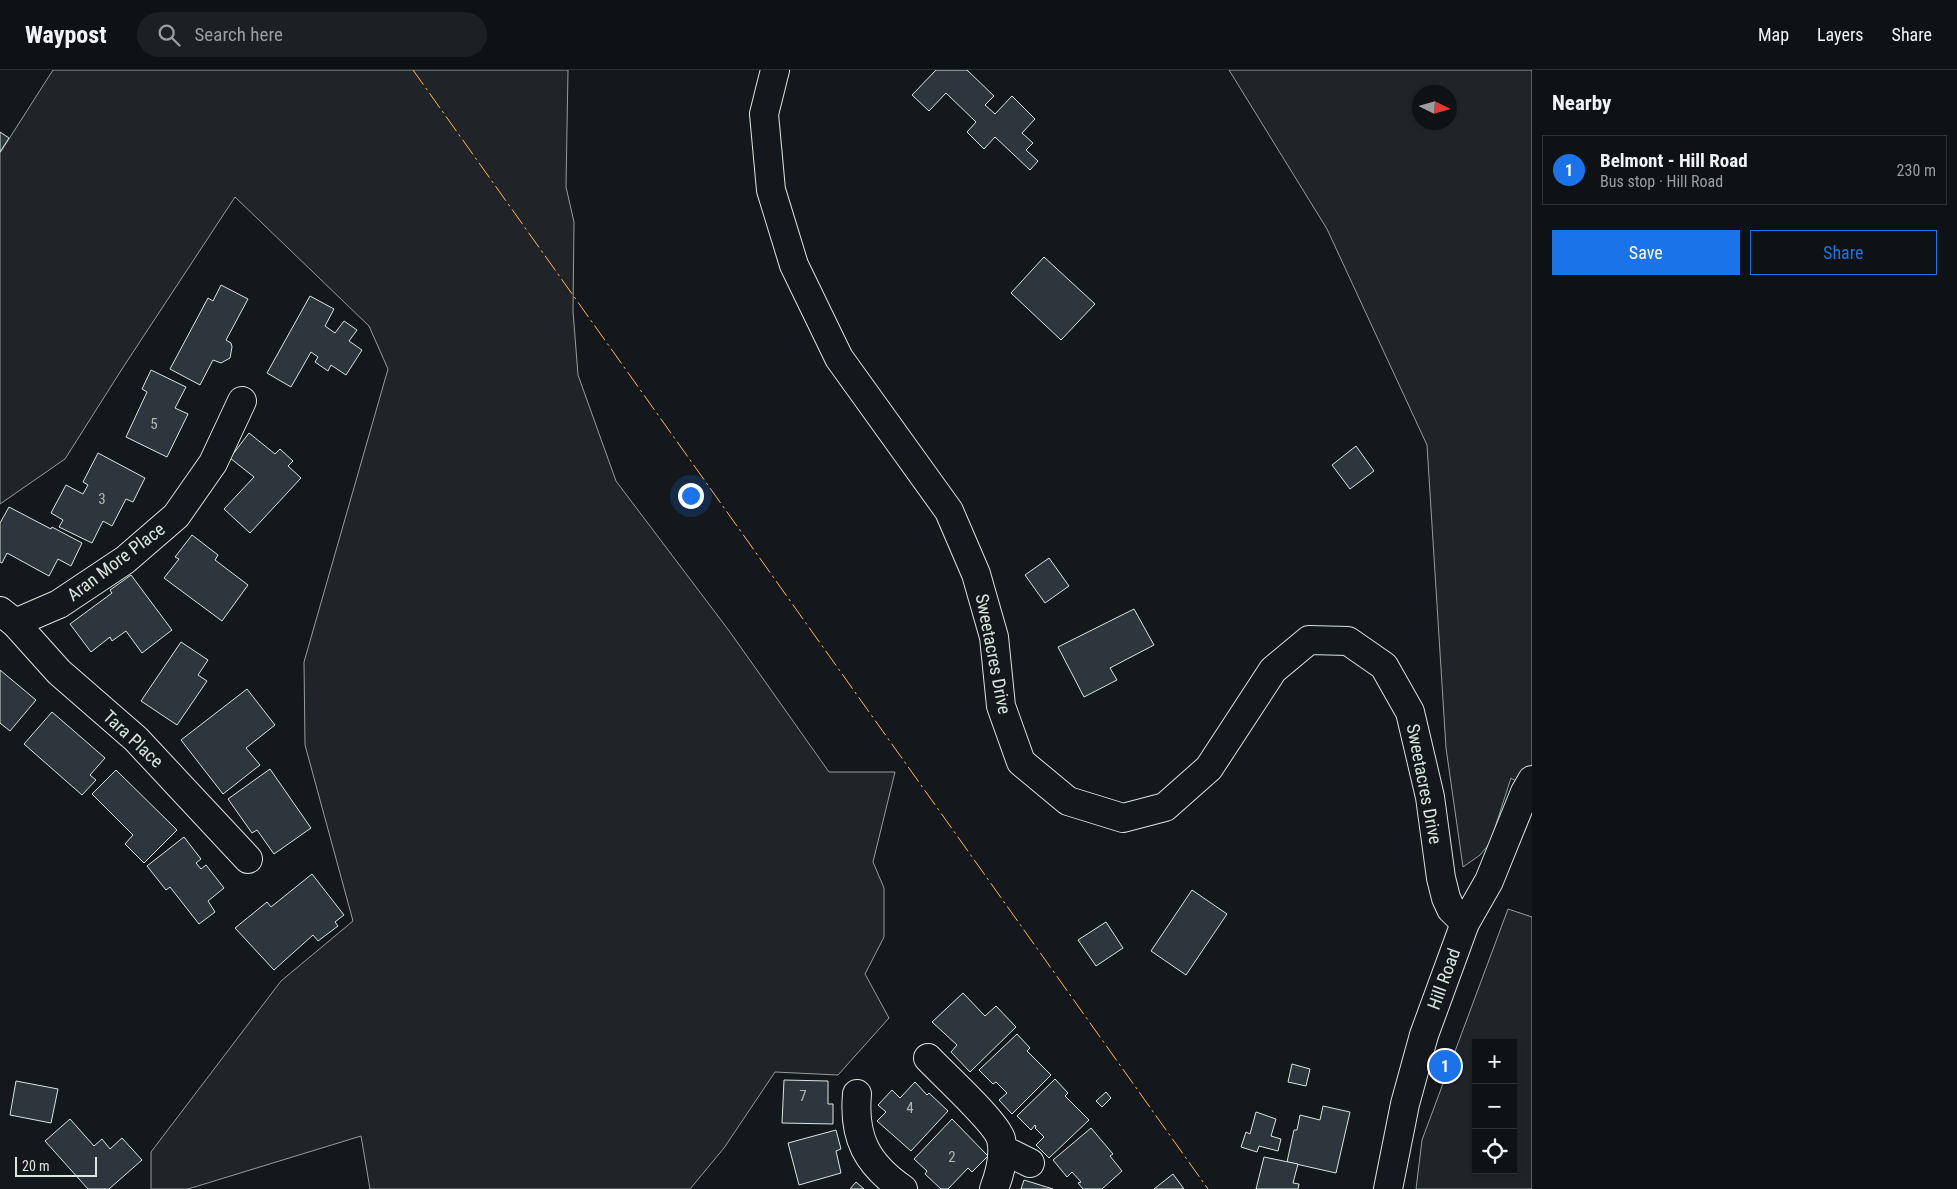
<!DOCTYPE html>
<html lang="en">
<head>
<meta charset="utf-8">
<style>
	body { margin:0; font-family:"Roboto Condensed",sans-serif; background:#1d2022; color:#f1f3f6 }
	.controls { position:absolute; right:15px; bottom:15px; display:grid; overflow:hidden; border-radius:0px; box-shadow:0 1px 4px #0004 }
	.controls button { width:45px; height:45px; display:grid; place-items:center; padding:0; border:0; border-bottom:1px solid #2f3234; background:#0f1215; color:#f1f3f6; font:25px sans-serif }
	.compass { position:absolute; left:1412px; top:15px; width:45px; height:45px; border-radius:50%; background:#0f1215; box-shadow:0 1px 4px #0004; rotate:95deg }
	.scale { position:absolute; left:15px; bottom:12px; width:82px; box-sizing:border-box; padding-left:5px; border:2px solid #d8e6dc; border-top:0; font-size:14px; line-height:18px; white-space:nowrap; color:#d8e6dc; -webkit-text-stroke:4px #14181c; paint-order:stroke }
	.you { position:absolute; left:690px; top:425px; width:18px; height:18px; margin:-12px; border:4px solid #fff; border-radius:50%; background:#1a73e8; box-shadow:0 0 0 8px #1a73e833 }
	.badge { display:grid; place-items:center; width:32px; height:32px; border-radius:50%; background:#1a73e8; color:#fff; font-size:16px; font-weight:700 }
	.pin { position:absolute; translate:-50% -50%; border:2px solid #fff; box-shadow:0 1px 5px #0006 }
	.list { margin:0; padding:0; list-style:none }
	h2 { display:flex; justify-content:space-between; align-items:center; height:65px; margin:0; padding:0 20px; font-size:21px }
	h2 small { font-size:16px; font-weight:400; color:#9b9ea0 }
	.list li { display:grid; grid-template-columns:32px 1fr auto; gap:15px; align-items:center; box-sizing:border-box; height:70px; margin:0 10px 10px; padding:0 10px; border:1px solid #2f3234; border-radius:0px }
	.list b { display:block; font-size:19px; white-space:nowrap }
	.list p { margin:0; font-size:16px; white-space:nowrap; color:#9b9ea0 }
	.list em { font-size:16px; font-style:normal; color:#9b9ea0 }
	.actions { display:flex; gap:10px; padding:15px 20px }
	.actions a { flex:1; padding:11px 0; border:1px solid #1a73e8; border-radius:0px; text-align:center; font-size:18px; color:#1a73e8 }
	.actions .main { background:#1a73e8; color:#fff }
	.icon { flex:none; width:28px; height:28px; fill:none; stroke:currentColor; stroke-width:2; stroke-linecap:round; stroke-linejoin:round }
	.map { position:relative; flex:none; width:1532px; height:1119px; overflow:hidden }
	header { display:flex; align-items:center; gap:30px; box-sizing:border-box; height:70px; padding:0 25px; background:#0f1215; border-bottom:1px solid #2f3234 }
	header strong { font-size:24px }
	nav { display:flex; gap:28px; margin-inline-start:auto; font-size:18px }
	.search { width:350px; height:45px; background:#1d2022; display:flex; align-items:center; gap:12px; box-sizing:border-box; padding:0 18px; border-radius:28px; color:#9b9ea0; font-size:19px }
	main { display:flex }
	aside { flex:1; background:#0f1215 }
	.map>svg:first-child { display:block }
	.green { fill:#202428; stroke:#939e99; fill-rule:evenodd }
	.building { fill:#2c363c; stroke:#d8e6dc }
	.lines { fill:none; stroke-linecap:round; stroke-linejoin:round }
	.minor-casing { stroke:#d8e6dc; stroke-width:30 }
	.minor { stroke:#14181c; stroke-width:28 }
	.power { stroke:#ffb74d; stroke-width:1; stroke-dasharray:18 4 2.5 4; stroke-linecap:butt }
	.labels { text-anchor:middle; stroke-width:4; stroke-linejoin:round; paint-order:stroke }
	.number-label { font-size:15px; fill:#adbab4 }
	.street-label { font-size:18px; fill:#d8e6dc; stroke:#14181c }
</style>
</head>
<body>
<header>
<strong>Waypost</strong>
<div class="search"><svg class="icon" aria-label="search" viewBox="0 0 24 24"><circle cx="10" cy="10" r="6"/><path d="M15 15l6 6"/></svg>Search here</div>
<nav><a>Map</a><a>Layers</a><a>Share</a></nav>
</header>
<main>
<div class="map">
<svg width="1532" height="1119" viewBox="0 0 1532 1119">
	<rect width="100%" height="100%" fill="#14181c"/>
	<g class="green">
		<polygon points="53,0 568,0 566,117 574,152 573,241 578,305 616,411 730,562 829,702 895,702 873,792 884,818 884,867 865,904 889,948 838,1005 775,1002 724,1078 690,1119 370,1119 361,1066 188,1119 151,1119 151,1082 281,911 353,851 305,675 304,592 388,299 369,256 235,127 122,299 65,389 0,434 0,83"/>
		<path d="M1229,0h303v721l-21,-13 -21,65 -10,12 -17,12 -17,-119 -19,-303 -100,-216zM1420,22h30v30h-30z"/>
		<path d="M1508,839l24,8v272h-116l6,-49zM1476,973h37v127h-37z"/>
	</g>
	<g class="building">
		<polygon points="936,0 967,0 994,26 985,35 995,44 1012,26 1035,49 1022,63 1033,73 1026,80 1038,91 1030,100 995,67 984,79 967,62 976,52 946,23 929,41 912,25"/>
		<polygon points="0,62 9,68 0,82"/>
		<polygon points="1044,187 1095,234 1061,270 1011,223"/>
		<polygon points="221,215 248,229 226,270 231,273 232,277 230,288 221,293 213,290 200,315 170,299 208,228 213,231"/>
		<polygon points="310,226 334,239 325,256 335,263 344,251 357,260 349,271 362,280 346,305 331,295 328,301 315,292 318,287 311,282 291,317 267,303"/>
		<polygon points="151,300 186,317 175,338 188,344 167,387 126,367 147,322 142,319"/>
		<polygon points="249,363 275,384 280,379 293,391 288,396 301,408 250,463 224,439 254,407 230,388"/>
		<polygon points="1356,376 1374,401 1350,419 1332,395"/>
		<polygon points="98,383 145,408 133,432 126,429 112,456 103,451 92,473 59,457 63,450 51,443 66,415 83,424 88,415 83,412"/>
		<polygon points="9,437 51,459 52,457 82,473 71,496 58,489 49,506 7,483 2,493 0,492 0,453"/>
		<polygon points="192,465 218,485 215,490 248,515 222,551 164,508 179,489 175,487"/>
		<polygon points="1049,488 1069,516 1045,533 1025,505"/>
		<polygon points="131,505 172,560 142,583 126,561 112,571 110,567 91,582 70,554 112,523 110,520"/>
		<polygon points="1134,539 1154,575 1110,598 1117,610 1084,627 1058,577"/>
		<polygon points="181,572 208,590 198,605 207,611 177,655 141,631"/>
		<polygon points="0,600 36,630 10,661 0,653"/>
		<polygon points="247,619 275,655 246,678 260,695 223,724 181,670"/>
		<polygon points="52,642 105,688 90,705 96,710 82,725 24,674"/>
		<polygon points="270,699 311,758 274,784 257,760 252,763 228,729"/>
		<polygon points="116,700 177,760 144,793 125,774 133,765 92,724"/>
		<polygon points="184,767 201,789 196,793 201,799 206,795 224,818 208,831 215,842 199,854 170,817 166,820 147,796"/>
		<polygon points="312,804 344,845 335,852 338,856 318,871 313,865 274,900 235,858 267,832 271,837"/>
		<polygon points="1192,820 1227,844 1186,905 1151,881"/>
		<polygon points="1106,852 1123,878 1096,896 1078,870"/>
		<polygon points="963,923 985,946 996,936 1016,957 970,1002 951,982 957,975 932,952"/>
		<polygon points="1017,964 1030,978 1027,981 1051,1005 1012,1044 999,1030 1007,1023 996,1012 993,1014 979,1000"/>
		<polygon points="1292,994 1310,999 1306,1016 1288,1012"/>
		<polygon points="1055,1009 1068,1023 1065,1026 1089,1050 1049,1088 1036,1075 1044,1067 1035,1058 1036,1057 1035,1055 1031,1060 1017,1046"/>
		<polygon points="784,1010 828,1011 828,1034 833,1034 833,1054 782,1053"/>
		<polygon points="16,1011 58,1019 51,1053 10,1045"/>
		<polygon points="915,1012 927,1025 929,1023 948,1041 911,1081 877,1051 886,1042 878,1035 892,1020 900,1028"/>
		<polygon points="1106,1022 1111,1028 1102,1037 1096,1031"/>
		<polygon points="1323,1036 1350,1042 1336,1103 1287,1092 1294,1060 1297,1060 1300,1045 1320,1050"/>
		<polygon points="1256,1042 1276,1049 1271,1066 1281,1069 1278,1081 1259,1076 1257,1082 1241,1077 1246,1062 1250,1064"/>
		<polygon points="70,1049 94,1076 102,1069 110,1079 122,1068 142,1090 109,1119 88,1119 45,1071"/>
		<polygon points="952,1049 988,1086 972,1102 968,1098 948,1119 941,1119 925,1104 927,1101 914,1089"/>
		<polygon points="1091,1058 1113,1084 1110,1086 1122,1101 1102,1119 1083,1119 1078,1113 1081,1112 1072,1102 1067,1107 1053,1090"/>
		<polygon points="836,1060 841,1079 836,1081 841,1103 799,1115 788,1073"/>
		<polygon points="1264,1087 1298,1094 1293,1113 1299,1114 1298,1119 1256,1119"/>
		<polygon points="1173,1104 1184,1119 1154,1119"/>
		<polygon points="1024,1110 1053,1119 1021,1119"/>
		<polygon points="856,1112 864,1119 850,1119"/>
	</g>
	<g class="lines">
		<g class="minor-casing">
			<g id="minor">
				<polyline points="775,0 764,44 771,120 794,195 839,288 949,441 976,504 994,567 1001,636 1021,692 1068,731 1123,748 1165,737 1209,698 1273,600 1309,570 1348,571 1384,596 1410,642 1430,727 1441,808 1446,828 1451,839 1465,853"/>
				<polyline points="0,541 15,553 59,602 136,669 248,789"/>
				<polyline points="15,553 59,534 125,490 176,446 213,393 242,331"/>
				<path d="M928,988c15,16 68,64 73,81 4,17 -1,34 -7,50"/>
				<path d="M857,1024c-4,44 10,70 46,95"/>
				<polyline points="1003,1083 1012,1084 1030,1093"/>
				<polyline points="1388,1119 1405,1034 1424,965 1465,853 1489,811 1525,722 1532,710"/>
			</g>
		</g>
		<use href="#minor" class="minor"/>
		<polyline class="power" points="413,0 1208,1119"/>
	</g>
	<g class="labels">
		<g class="number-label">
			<text x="154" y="359">5</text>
			<text x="102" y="434">3</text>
			<text x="803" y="1031">7</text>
			<text x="910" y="1043">4</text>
			<text x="952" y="1092">2</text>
		</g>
		<g class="street-label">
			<text transform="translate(116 492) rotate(-37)" y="6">Aran More Place</text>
			<text transform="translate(993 584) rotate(79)" y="6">Sweetacres Drive</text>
			<text transform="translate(133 669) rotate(43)" y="6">Tara Place</text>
			<text transform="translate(1424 714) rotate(79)" y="6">Sweetacres Drive</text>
			<text transform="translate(1444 909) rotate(-70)" y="6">Hill Road</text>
		</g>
	</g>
</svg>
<div class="controls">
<button>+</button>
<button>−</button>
<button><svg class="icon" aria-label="locate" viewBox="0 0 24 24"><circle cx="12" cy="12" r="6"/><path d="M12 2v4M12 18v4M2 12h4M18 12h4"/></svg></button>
</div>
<svg class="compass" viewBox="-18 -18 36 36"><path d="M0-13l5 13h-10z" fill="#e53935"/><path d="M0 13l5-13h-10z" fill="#9b9ea0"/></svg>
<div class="scale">20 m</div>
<div class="you"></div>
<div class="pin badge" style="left:1445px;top:996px">1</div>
</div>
<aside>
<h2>Nearby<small></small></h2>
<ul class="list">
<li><span class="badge">1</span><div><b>Belmont - Hill Road</b><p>Bus stop · Hill Road</p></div><em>230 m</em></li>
</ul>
<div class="actions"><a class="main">Save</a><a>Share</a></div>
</aside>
</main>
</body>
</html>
